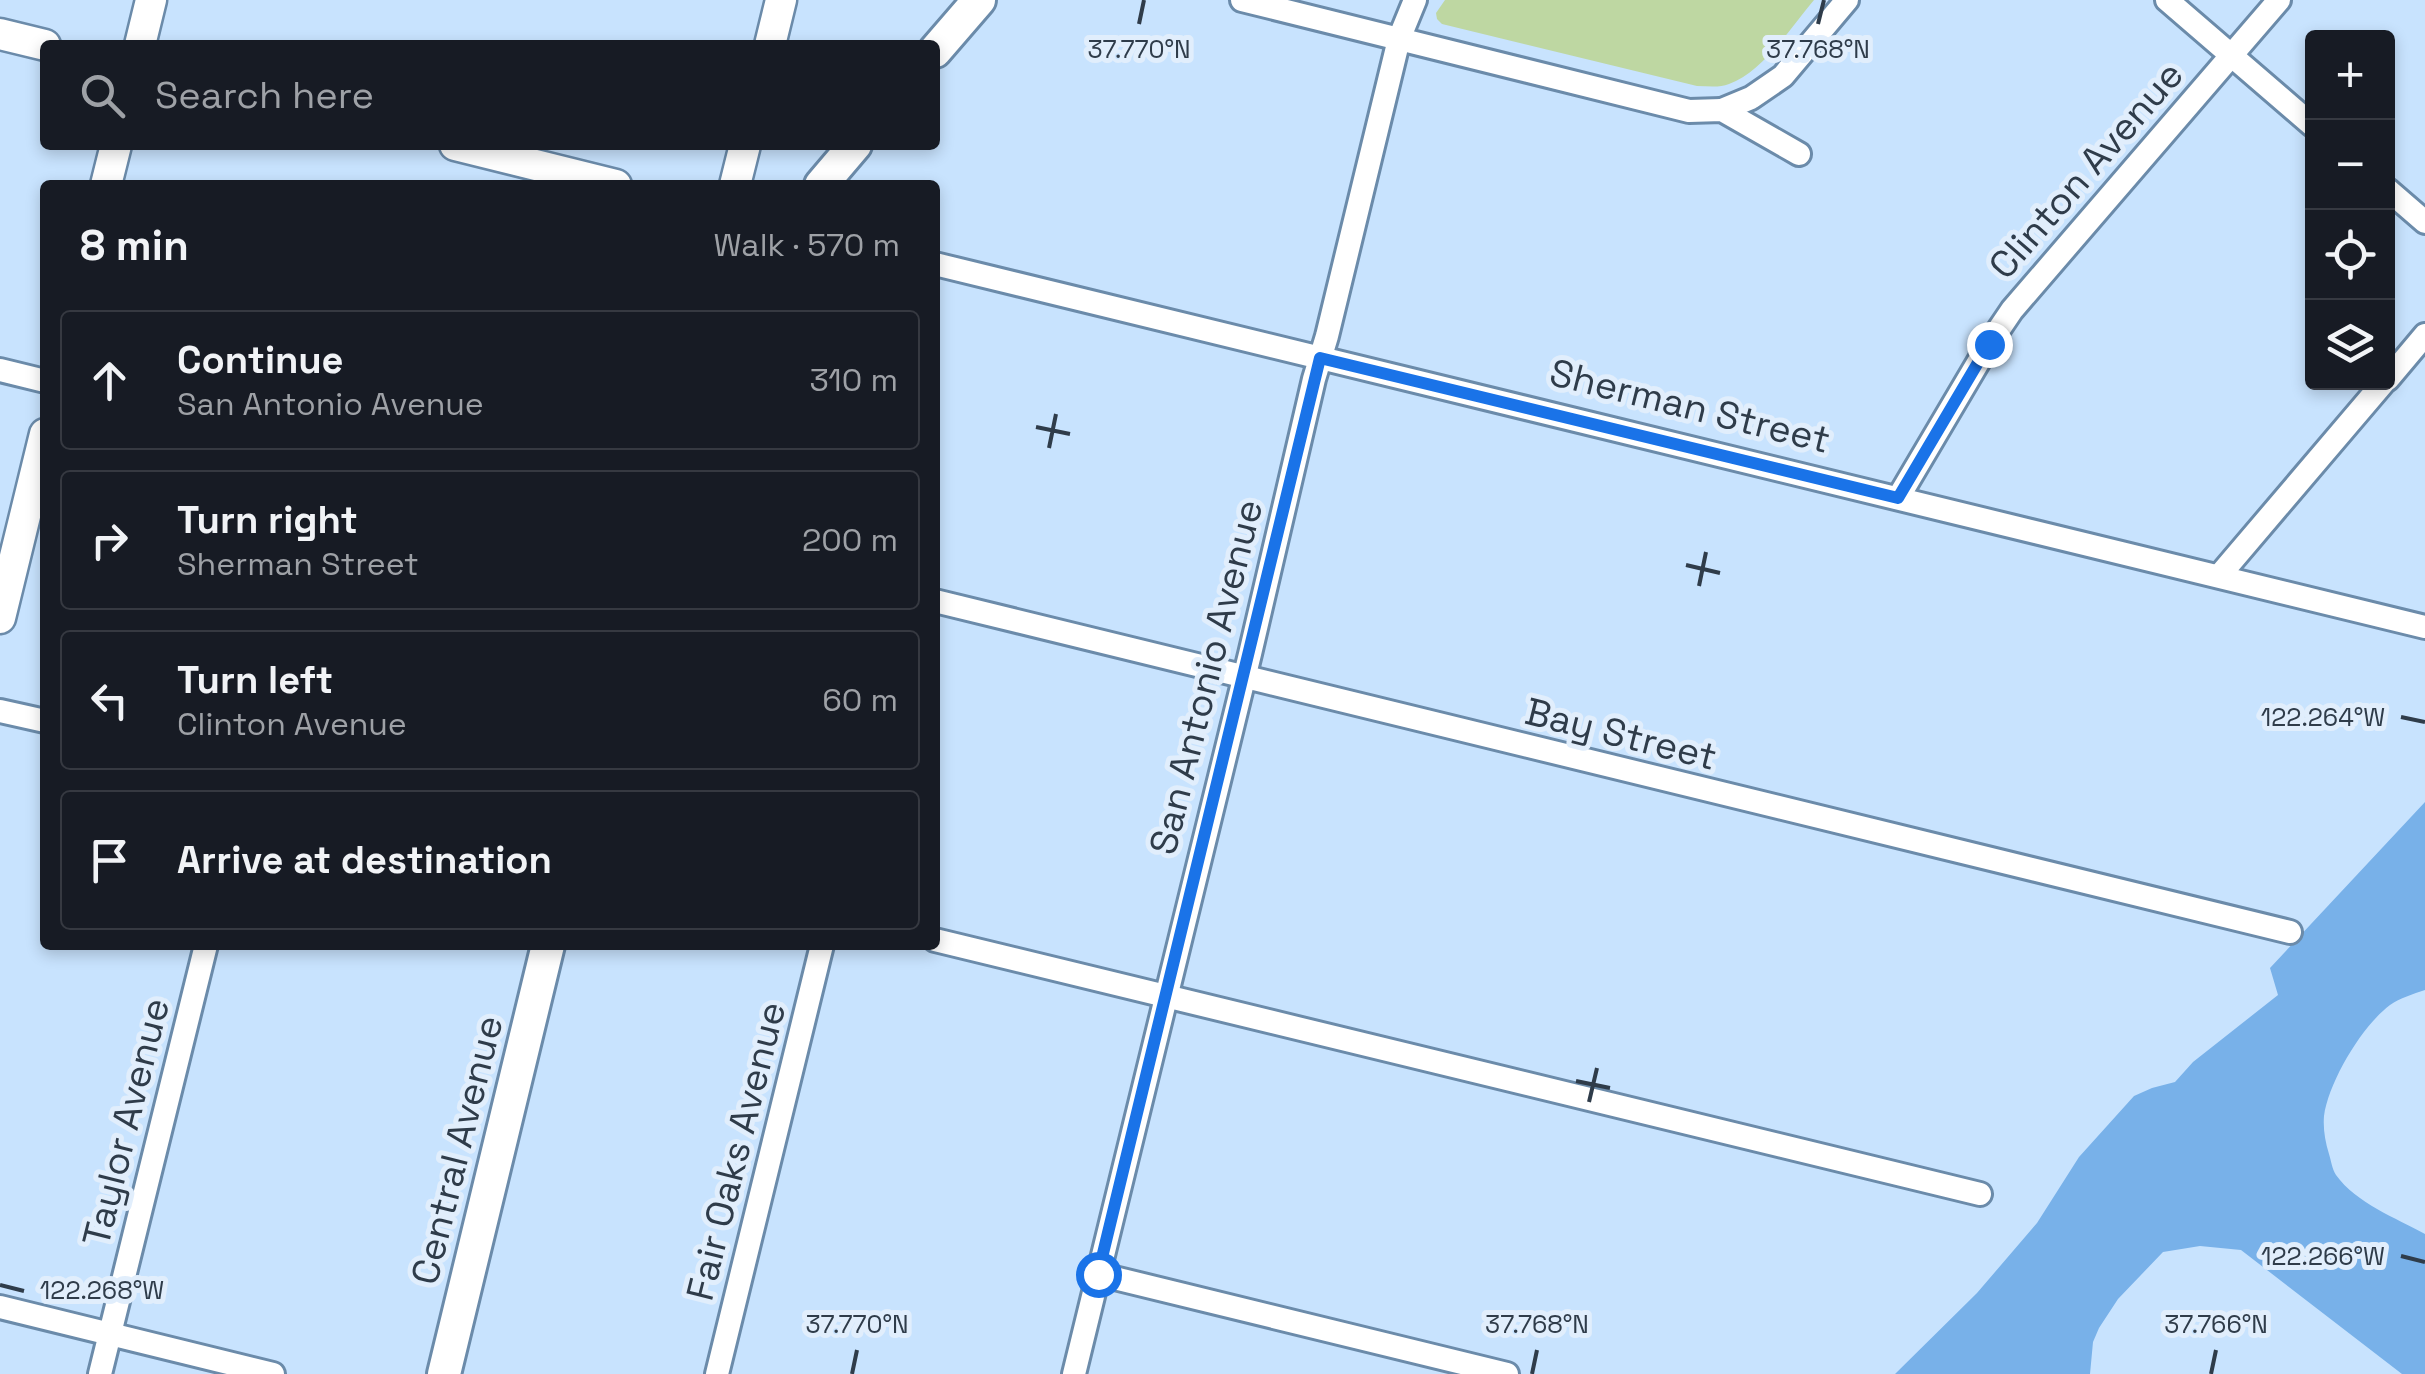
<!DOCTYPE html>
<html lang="en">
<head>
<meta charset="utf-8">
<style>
	body { margin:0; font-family:"Space Grotesk",sans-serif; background:#20242c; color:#f1f3f6 }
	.controls { position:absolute; right:30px; top:30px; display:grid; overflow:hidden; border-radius:10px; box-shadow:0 5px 15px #0003 }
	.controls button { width:90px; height:90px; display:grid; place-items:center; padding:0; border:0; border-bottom:2px solid #363941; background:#171b24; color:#f1f3f6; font:50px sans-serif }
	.stop { position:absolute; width:30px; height:30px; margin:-22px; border:8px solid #1a73e8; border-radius:50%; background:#fff }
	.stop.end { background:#1a73e8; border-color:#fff; box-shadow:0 2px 10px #0008 }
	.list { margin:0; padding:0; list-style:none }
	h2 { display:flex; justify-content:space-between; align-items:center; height:130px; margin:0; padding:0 40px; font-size:42px }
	h2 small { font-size:32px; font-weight:400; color:#9ea1a6 }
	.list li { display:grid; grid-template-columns:65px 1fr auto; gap:30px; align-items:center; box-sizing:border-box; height:140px; margin:0 20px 20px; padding:0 20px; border:2px solid #363941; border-radius:10px }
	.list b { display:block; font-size:38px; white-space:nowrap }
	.list p { margin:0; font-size:32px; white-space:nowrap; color:#9ea1a6 }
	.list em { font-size:32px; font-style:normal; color:#9ea1a6 }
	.icon { flex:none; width:55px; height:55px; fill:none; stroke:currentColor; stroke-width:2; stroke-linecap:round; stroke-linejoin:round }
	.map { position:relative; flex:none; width:2425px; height:1374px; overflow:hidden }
	.search { position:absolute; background:#171b24; box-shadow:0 5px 15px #0003; left:40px; top:40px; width:900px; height:110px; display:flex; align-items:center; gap:25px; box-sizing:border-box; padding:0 35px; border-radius:10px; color:#9ea1a6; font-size:38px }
	.panel { position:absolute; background:#171b24; box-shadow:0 5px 15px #0003; left:40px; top:180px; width:900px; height:770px; border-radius:10px }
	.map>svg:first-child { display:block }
	.green { fill:#bed7a2 }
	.water { fill:#78b1e9 }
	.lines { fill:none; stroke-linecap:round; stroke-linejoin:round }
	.street-casing { stroke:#6b8baa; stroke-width:28 }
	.secondary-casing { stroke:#6b8baa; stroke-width:35 }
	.primary-casing { stroke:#6b8baa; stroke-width:38 }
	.street { stroke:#fff; stroke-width:22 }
	.secondary { stroke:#fff; stroke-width:30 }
	.primary { stroke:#fff; stroke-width:32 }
	.route { stroke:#1a73e8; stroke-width:12 }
	.ticks { fill:none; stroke:#2f3c4a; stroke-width:4 }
	.labels { text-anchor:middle; stroke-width:10; stroke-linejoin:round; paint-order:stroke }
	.street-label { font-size:38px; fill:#2f3c4a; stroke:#e1eefc }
	.ticks-label { font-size:25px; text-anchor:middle; fill:#2f3c4a; stroke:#e1eefc; stroke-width:10; stroke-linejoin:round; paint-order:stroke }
</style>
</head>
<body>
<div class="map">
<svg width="2425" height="1374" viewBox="0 0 2425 1374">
	<rect width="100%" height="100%" fill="#c8e3fe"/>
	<path class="green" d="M1445,0h369c-23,27 -51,72 -85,84 -10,4 -21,2 -32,2l-255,-62 -5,-5 -1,-6z"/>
	<path class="water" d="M2425,802v188c-12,4 -25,8 -35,15 -28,21 -61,76 -66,111 -1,13 1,25 5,38 2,6 3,15 7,21 20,28 60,43 89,59v140h-23l-161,-124 -41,-4 -37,6 -45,47 -19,29 -6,14 -3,32h-195l82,-81 60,-70 42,-66 55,-61 18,-8 23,-6 18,-20 85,-67 -8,-27z"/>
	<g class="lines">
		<g class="street-casing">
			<g id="street">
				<polyline points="1242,0 1689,111 1722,110 1799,154"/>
				<polyline points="2167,0 2312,125"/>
				<polyline points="1722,110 1751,98 1783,76 1847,0"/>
				<polyline points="2388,190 2425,222"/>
				<polyline points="935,264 2425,627"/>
				<polyline points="0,370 45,381"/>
				<polyline points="2388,379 2425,335"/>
				<polyline points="1898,498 1989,344 2012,310 2279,0"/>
				<polyline points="2219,576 2384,382"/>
				<polyline points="935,601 2290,932"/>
				<polyline points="0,711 45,721"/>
				<polyline points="935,940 1980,1194"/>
				<polyline points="1098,1274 1507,1374"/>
				<polyline points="0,1307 273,1374"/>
				<polyline points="100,1374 206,945"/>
				<polyline points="717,1374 822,945"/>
				<polyline points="1074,1374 1250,654 1314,379 1327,336 1399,39 1415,0"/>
			</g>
		</g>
		<g class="secondary-casing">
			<g id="secondary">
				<polyline points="0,34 45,45"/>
				<polyline points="140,45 151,0"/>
				<polyline points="770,45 781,0"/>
				<polyline points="455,145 616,185"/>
				<polyline points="106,185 116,145"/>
				<polyline points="735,185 745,145"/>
				<polyline points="0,618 45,434"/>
			</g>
		</g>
		<g class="primary-casing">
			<g id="primary">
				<polyline points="935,51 979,0"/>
				<polyline points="821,185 855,145"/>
				<polyline points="444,1374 548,945"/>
			</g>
		</g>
		<use href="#street" class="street"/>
		<use href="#secondary" class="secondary"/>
		<use href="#primary" class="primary"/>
	</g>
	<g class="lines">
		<polyline class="route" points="1098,1274 1320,358 1898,498 1989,344"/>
	</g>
	<path class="ticks" d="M1139,24l5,-24M1818,24l6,-24M1036,427l34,7M1049,448l7,-34M1686,565l34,8M1699,586l7,-34M2401,717l24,5M1576,1081l34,7M1589,1102l8,-34M2401,1256l24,6M0,1285l24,6M852,1374l5,-24M1532,1374l5,-24M2211,1374l5,-24"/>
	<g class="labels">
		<g class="street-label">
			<text transform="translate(2086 170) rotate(-49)" y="13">Clinton Avenue</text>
			<text transform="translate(1690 406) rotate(14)" y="13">Sherman Street</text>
			<text transform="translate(1206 677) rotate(-76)" y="13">San Antonio Avenue</text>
			<text transform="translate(1621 734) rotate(14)" y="13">Bay Street</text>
			<text transform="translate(126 1122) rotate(-76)" y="13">Taylor Avenue</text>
			<text transform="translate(457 1150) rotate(-76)" y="13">Central Avenue</text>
			<text transform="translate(736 1151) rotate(-76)" y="13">Fair Oaks Avenue</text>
		</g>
	</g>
	<g class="ticks-label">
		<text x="1139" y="58">37.770°N</text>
		<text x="1818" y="58">37.768°N</text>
		<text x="2323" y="726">122.264°W</text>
		<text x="2323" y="1265">122.266°W</text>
		<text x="102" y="1299">122.268°W</text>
		<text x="857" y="1333">37.770°N</text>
		<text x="1537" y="1333">37.768°N</text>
		<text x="2216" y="1333">37.766°N</text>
	</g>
</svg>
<div class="controls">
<button>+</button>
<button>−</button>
<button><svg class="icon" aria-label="locate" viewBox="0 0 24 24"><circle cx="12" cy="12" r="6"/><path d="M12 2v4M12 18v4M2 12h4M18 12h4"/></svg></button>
<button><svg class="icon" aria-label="layers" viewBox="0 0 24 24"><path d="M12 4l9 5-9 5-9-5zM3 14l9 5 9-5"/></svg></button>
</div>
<div class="stop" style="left:1098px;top:1274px"></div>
<div class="stop end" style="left:1989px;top:344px"></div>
<div class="search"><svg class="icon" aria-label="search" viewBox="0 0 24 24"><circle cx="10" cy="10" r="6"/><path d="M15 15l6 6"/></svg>Search here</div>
<section class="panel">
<h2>8 min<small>Walk · 570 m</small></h2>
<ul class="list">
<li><svg class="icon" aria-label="ahead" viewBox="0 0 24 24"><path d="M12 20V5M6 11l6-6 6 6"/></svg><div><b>Continue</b><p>San Antonio Avenue</p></div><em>310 m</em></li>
<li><svg class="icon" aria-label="right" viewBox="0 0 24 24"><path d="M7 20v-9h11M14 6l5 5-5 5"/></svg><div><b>Turn right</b><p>Sherman Street</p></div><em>200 m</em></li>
<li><svg class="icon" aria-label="left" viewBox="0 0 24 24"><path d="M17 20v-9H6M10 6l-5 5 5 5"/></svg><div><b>Turn left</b><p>Clinton Avenue</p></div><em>60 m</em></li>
<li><svg class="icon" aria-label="arrive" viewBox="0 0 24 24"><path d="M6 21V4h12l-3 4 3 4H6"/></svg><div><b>Arrive at destination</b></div></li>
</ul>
</section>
</div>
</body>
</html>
